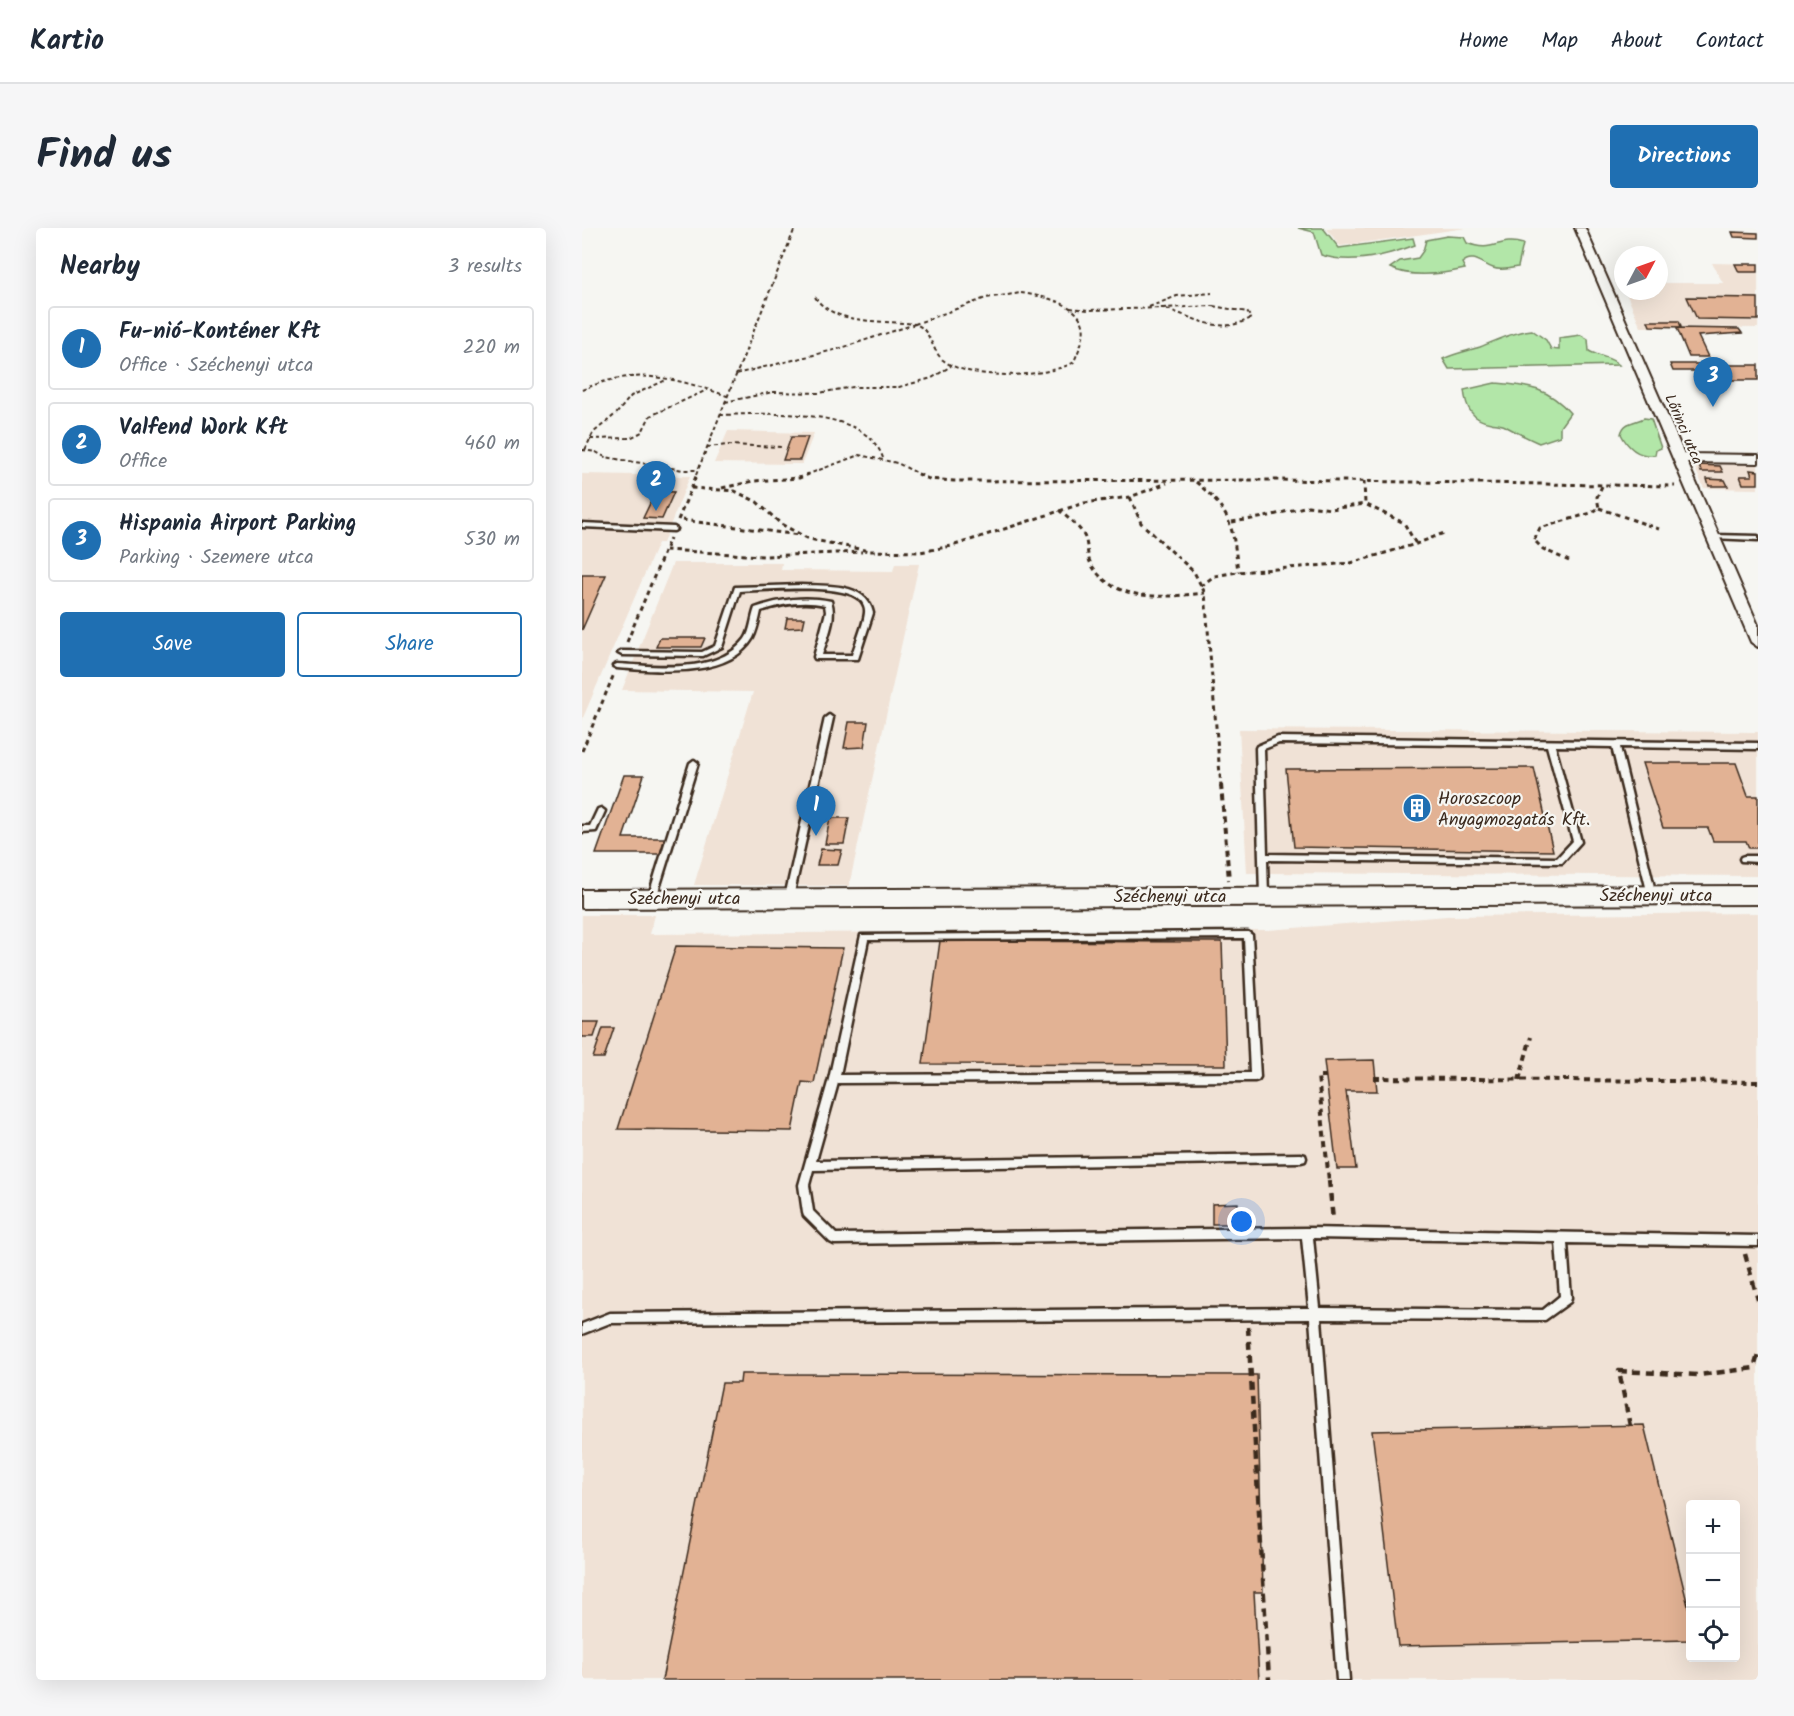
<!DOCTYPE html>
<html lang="en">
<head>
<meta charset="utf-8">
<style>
	body { margin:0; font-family:Kalam,sans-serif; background:#f6f6f7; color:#1f2937 }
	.controls { position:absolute; right:18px; bottom:18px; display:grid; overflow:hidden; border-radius:6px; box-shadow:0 6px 24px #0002 }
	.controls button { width:54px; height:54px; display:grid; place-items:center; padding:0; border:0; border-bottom:2px solid #e0e1e3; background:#fff; color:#1f2937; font:30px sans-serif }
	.compass { position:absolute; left:1032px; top:18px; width:54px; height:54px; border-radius:50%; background:#fff; box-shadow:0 6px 24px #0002; rotate:49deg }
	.you { position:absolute; left:660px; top:994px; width:21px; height:21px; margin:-15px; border:4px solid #fff; border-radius:50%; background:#1a73e8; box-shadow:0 0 0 9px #1a73e833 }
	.badge { display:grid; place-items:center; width:39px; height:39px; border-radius:50%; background:#1f6fb2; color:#fff; font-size:20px; font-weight:700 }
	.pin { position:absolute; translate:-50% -50px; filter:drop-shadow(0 2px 3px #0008) }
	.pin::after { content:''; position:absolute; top:32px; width:21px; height:18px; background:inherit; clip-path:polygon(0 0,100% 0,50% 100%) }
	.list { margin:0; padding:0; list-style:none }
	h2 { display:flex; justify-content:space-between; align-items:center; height:78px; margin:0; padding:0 24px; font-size:26px }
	h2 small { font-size:20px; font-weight:400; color:#747a83 }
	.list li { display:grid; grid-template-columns:39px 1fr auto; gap:18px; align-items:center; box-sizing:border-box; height:84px; margin:0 12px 12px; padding:0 12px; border:2px solid #e0e1e3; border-radius:6px }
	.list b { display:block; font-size:22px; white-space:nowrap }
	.list p { margin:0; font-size:20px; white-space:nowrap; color:#747a83 }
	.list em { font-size:20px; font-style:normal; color:#747a83 }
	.actions { display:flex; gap:12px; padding:18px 24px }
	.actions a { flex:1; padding:14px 0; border:2px solid #1f6fb2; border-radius:6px; text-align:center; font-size:21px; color:#1f6fb2 }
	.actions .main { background:#1f6fb2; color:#fff }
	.icon { flex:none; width:33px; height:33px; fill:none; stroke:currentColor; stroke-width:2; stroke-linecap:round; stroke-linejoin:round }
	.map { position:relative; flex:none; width:1176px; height:1452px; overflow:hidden; border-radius:6px }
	header { display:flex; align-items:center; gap:36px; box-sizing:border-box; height:84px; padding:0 30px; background:#fff; border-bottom:2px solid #e0e1e3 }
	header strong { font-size:28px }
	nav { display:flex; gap:33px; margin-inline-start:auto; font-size:21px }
	.intro { display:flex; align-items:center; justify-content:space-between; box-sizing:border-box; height:144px; padding:0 36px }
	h1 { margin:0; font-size:42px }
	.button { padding:15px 27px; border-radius:6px; background:#1f6fb2; color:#fff; font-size:21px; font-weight:700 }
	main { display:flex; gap:36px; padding:0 36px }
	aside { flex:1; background:#fff; border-radius:6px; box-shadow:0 6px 24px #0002 }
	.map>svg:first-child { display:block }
	.built { fill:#f0e2d6; fill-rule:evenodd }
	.green { fill:#b2e6a8; stroke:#768863; stroke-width:1.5 }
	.building { fill:#e2b294; stroke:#3b2a1e; stroke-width:1.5 }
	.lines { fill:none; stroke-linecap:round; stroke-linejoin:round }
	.service-casing { stroke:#3b2a1e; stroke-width:5 }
	.minor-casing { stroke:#3b2a1e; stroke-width:4 }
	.tertiary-casing { stroke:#3b2a1e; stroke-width:4 }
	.path-far3 { stroke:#3b2a1e; stroke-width:2; stroke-dasharray:4 3; stroke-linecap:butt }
	.path-far2 { stroke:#3b2a1e; stroke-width:3; stroke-dasharray:4.5 4; stroke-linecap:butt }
	.path-far1 { stroke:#3b2a1e; stroke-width:4; stroke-dasharray:6 4.5; stroke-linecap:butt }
	.path { stroke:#3b2a1e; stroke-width:4.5; stroke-dasharray:8 6; stroke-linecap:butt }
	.service { fill:#f6f6f2; fill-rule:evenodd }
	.minor { fill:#f6f6f2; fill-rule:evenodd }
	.tertiary { fill:#f6f6f2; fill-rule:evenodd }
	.labels { text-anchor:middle; stroke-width:4.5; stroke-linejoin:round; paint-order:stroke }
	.far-street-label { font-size:15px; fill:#3b2a1e; stroke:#f6f6f2 }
	.poi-label { font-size:18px; fill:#3b2a1e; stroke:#f6f6f2; text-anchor:start }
	.street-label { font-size:18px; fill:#3b2a1e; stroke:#f6f6f2 }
</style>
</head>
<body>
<header>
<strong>Kartio</strong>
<nav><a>Home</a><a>Map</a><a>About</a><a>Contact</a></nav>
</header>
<div class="intro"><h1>Find us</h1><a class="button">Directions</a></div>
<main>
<aside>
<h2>Nearby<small>3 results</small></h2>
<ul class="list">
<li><span class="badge">1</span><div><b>Fu-nió-Konténer Kft</b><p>Office · Széchenyi utca</p></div><em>220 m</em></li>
<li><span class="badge">2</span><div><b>Valfend Work Kft</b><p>Office</p></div><em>460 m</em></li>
<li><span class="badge">3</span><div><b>Hispania Airport Parking</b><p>Parking · Szemere utca</p></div><em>530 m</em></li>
</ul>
<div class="actions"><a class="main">Save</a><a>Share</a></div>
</aside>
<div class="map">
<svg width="1176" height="1452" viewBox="0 0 1176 1452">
	<rect width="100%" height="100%" fill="#f6f6f2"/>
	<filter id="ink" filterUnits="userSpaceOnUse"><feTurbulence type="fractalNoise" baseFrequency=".0167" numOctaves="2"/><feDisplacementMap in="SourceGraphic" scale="12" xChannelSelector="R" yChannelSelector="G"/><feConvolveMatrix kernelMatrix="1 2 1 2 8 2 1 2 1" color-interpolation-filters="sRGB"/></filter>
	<g filter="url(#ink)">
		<g class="built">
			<polygon points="744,0 884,0 758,18"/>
			<polygon points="1130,35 1176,36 1176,100 1059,99 1043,63 1077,63 1077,55 1141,55"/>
			<polygon points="146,203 232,205 220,236 132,235"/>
			<polygon points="1111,236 1176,237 1176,261 1122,260"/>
			<polygon points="0,246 108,248 81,315 76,315 0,492"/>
			<polygon points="91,335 200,335 199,342 311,343 313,336 337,336 267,658 112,657 171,464 40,462"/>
			<polygon points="657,501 1176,504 1176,648 665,645"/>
			<path d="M1176,685v767h-1176v-765h73l-5,19 618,-4 180,-14zM1108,1276h46v154h-46z"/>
		</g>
		<g class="green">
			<path d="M716,0h25l16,20 74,-10 2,7c-29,11 -64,20 -94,10l-7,-23z"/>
			<path d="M865,8l17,1 3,6c27,11 32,-7 56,1l-5,23c-8,1 -17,4 -25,1 -11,-4 -20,-15 -31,-5l3,6c-23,5 -54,9 -75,-1l10,-7 18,-3 5,-7 3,-11z"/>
			<path d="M950,102l14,10 5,9 8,1v-12l22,-3 7,4 1,12c10,6 23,6 30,14l-170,4 -6,-10c12,-6 25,-8 37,-12 18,-7 33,-15 52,-17z"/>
			<path d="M913,155c32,3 53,4 75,30l-10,14v9l-21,7c-12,-5 -23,-11 -34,-17 -4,-2 -10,-2 -14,-3 -19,-3 -25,-15 -27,-33z"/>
			<path d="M1062,190l7,1 10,29 -5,2 -1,5c-16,2 -27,-7 -34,-21 3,-13 14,-11 23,-16z"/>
		</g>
		<g class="building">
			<polygon points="1150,4 1176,5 1176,10 1152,9"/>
			<polygon points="1153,36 1176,36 1176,44 1157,44"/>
			<polygon points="1105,69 1176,70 1176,92 1115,91"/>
			<polygon points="1066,93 1097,93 1099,99 1068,98"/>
			<polygon points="1095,100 1157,101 1160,105 1116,108 1126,129 1107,129"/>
			<polygon points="1088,136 1123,136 1126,143 1091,143"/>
			<polygon points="1141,137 1176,137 1176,152 1149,152"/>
			<polygon points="1119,149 1145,149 1147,152 1121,152"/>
			<polygon points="209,209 226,209 218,232 201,232"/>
			<polygon points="1117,237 1138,238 1141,244 1119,244"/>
			<polygon points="1168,242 1176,243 1176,256 1161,256 1158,248 1170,248"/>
			<polygon points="1125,251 1143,252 1146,258 1127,258"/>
			<polygon points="74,263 92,264 80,291 61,290"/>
			<polygon points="0,347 24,347 0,402"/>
			<polygon points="205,390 223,390 221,399 203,400"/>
			<polygon points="78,410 123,410 119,419 74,419"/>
			<polygon points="267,494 286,494 282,519 262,520"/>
			<polygon points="1060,535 1154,535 1166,568 1176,568 1176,620 1167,620 1164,613 1131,613 1126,600 1081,600"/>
			<polygon points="952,540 971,623 712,619 704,541"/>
			<polygon points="42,547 62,547 41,610 83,610 78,626 14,626"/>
			<polygon points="248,590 267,590 262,616 243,616"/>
			<polygon points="239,621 260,622 256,637 235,637"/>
			<polygon points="358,713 640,714 644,837 341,836"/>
			<polygon points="94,718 261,720 232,855 220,854 210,903 36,901"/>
			<polygon points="0,794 17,794 12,809 0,809"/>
			<polygon points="21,800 32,800 22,830 11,830"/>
			<polygon points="792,832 795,863 764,863 774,941 755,941 742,833"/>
			<polygon points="656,975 657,996 630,996 630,976"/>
			<polygon points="159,1146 675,1147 681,1364 672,1364 677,1452 80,1452 140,1155 158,1155"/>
			<polygon points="1062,1197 1108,1386 1108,1412 816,1418 790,1203"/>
		</g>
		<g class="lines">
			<g class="service-casing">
				<g id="service">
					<polygon points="0,295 92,299 95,301 92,303 0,299"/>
					<polygon points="1131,307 1176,308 1176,312 1129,310 1128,309"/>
					<path d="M219,357c25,1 65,-3 72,28l-15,46h-43l-1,-2 12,-45 -1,-7c-22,-5 -43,-1 -64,6 -2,9 -4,19 -8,27 -24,41 -97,33 -136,30l-4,-2 4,-2c39,2 100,11 128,-25 6,-8 6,-21 10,-31 26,-9 49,-12 76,-7 6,17 -4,37 -9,54h30c3,-10 14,-36 13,-45 0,-4 -3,-9 -6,-11 -20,-16 -93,-9 -119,-8l-18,56 -19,9 -81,-1 -4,-2 4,-2 80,1 13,-6 20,-59z"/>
					<polygon points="247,487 251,490 211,669 207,672 203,669 243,490"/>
					<path d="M696,509l480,6v6l-138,-2 36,148 -4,3 -4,-3 -36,-148 -57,-1 26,96 -19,21 -295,-3 1,36 -4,3 -4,-3 -4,-148 1,-2zM697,515l268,3 26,95 -16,17 -290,-4 -3,-105z"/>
					<polygon points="112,532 116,535 74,670 70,673 66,670 108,535"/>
					<polygon points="19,580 23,583 14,603 0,604 0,598 8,598 16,581"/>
					<polygon points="1162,628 1176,628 1176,634 1159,633 1158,631 1159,629"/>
					<path d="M666,704l4,3 8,142 -2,3 -3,1 -417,2 -22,78 485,-7 4,1 1,3 -1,3 -4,1 -488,8 -4,15 4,26 23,23 471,-6 451,8v10l-191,-3 4,55 -1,4 -25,18 -224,-1 28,361h-12l-27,-361 -700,4 -28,11v-10l28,-11 699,-5 -7,-70 -468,6 -4,-2 -26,-26 -1,-3 -4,-28 30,-106 32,-144zM662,710l6,135 -410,2 28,-135zM731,1010l243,4 4,54 -17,14 -223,-2z"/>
				</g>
			</g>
			<g class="minor-casing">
				<polygon id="minor" points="993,0 1003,0 1102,226 1176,227 1176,235 1105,234 1176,397 1176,419 1169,414"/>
			</g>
			<g class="tertiary-casing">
				<polygon id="tertiary" points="1176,658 1176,676 0,680 0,662"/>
			</g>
			<g class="path-far3">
				<path d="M439,65c20,3 56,9 62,32 3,12 -5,26 -9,37 -27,16 -106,19 -131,-2 -12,-10 -12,-31 -28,-36l71,-26z"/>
				<path d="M233,69c19,29 70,23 100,27"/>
				<path d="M631,78l34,6 4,6c-33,18 -56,-1 -88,-10z"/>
				<polyline points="567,79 595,68 630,65"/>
				<polyline points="488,80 507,82 581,80"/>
				<polyline points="154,146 256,121 333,96"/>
				<path d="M0,162c52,-24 94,-12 145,6"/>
				<polyline points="143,174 191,164 237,165 271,159 317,159 350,150 369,138"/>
				<path d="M138,187c45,-1 145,-10 163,43"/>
				<polyline points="8,211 48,210 60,204 68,188 125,162"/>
				<polyline points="125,219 146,217 201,219"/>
				<polyline points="0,222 14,224 23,229 101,242 116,242"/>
				<polyline points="3,222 11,205 35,185 49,168 84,152"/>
				<polyline points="114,247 213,0"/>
				<polyline points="224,247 277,227 315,235 339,247"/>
			</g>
			<g class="path-far2">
				<polyline points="336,246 347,251 372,253 693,252 1093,258"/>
				<polyline points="782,253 783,276 822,295 834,316"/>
				<path d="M614,254c36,30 37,45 42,90"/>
				<polyline points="109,260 153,263 175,274 199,296 227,311 287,323 338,324 370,318 502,275 548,269 585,255"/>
				<polyline points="140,260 172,253 217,250 227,246"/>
				<polyline points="548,269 559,295 612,344 623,365 639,559"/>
				<polyline points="1017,280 1077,301"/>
				<path d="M477,282c9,9 24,18 27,31 2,8 1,16 5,23 23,40 75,33 114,29"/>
				<polyline points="96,292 115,246"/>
				<polyline points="100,292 217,307"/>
				<polyline points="650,294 683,289 726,278 749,281 783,276"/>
				<polyline points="83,322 182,328 280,324"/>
				<polyline points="987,333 961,321 952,312 958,300 1009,285 1017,280 1015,269 1021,256"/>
				<polyline points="619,358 632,348 656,344 769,335 834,316 862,305"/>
				<polyline points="45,414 88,310"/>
				<polyline points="0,523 32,446"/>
			</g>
			<g class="path-far1">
				<polyline points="639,557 647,652"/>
				<polyline points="744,848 736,848 747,953"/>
				<polyline points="792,850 1176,854"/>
				<polyline points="937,852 949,809"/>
			</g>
			<g class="path">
				<polyline points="747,952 751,992"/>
				<polyline points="1163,1026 1176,1072"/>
				<polyline points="666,1099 687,1452"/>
				<polyline points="1048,1198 1037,1143 1117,1147 1172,1140 1176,1127"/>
			</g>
			<use href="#service" class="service"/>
			<use href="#minor" class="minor"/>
			<use href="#tertiary" class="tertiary"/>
		</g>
	</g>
	<defs>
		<g id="building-disc" transform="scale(1.5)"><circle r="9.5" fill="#1f6fb2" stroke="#f6f6f2"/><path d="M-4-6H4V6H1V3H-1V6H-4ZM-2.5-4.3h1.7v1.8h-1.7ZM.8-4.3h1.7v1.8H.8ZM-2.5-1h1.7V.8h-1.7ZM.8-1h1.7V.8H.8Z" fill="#fff"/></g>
	</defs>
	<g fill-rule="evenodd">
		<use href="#building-disc" x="835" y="580"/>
	</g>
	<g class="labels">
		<g class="far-street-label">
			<text transform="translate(1102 201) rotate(67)" y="5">Lőrinci utca</text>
		</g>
		<g class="poi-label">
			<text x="856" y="576">Horoszcoop<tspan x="856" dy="21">Anyagmozgatás Kft.</tspan></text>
		</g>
		<g class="street-label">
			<text x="1074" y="673">Széchenyi utca</text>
			<text x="588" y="674">Széchenyi utca</text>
			<text x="102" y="676">Széchenyi utca</text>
		</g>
	</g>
</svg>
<div class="controls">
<button>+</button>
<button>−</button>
<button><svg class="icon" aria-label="locate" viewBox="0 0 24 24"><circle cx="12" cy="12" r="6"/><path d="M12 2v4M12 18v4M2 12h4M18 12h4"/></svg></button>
</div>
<svg class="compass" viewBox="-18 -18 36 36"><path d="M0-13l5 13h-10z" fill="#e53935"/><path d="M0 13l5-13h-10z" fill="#747a83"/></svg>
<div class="you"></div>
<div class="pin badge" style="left:234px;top:608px">1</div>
<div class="pin badge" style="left:74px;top:283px">2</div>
<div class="pin badge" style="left:1131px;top:179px">3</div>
</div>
</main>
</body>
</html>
